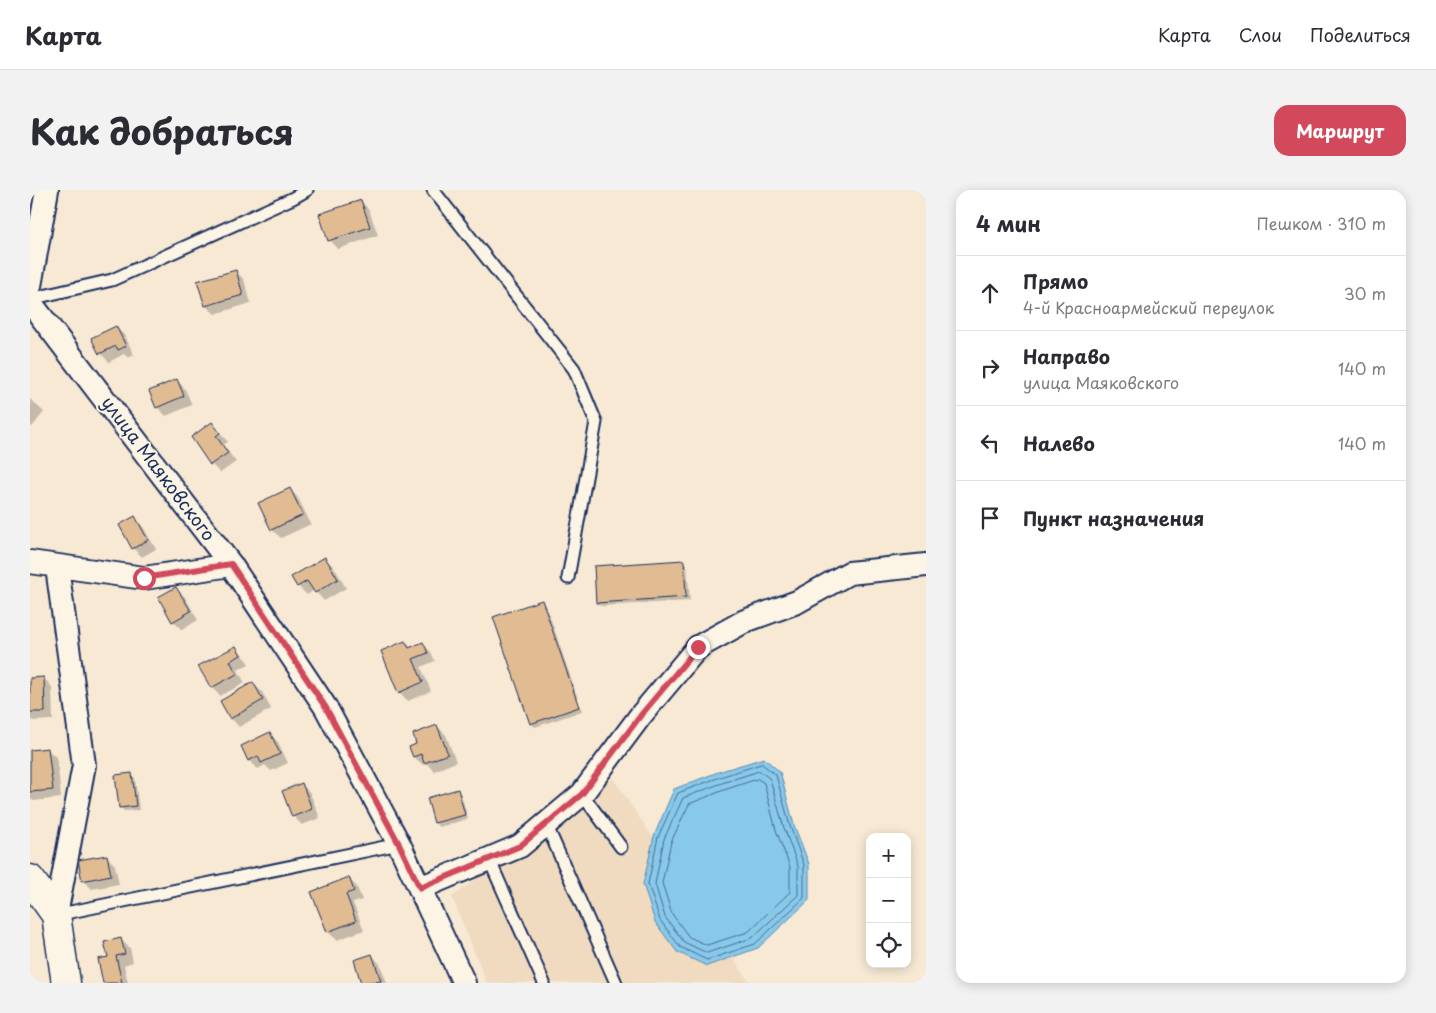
<!DOCTYPE html>
<html lang="ru">
<head>
<meta charset="utf-8">
<style>
	body { margin:0; font-family:"Playpen Sans",sans-serif; background:#f2f2f3; color:#2b2b33 }
	.controls { position:absolute; right:15px; bottom:15px; display:grid; overflow:hidden; border-radius:10px; box-shadow:0 2px 12px #0003 }
	.controls button { width:45px; height:45px; display:grid; place-items:center; padding:0; border:0; border-bottom:1px solid #e1e1e2; background:#fff; color:#2b2b33; font:25px sans-serif }
	.stop { position:absolute; width:15px; height:15px; margin:-11px; border:4px solid #d1495b; border-radius:50%; background:#fff }
	.stop.end { background:#d1495b; border-color:#fff; box-shadow:0 1px 5px #0008 }
	.list { margin:0; padding:0; list-style:none }
	h2 { display:flex; justify-content:space-between; align-items:center; height:65px; margin:0; padding:0 20px; font-size:21px }
	h2 small { font-size:16px; font-weight:400; color:#7c7c81 }
	.list li { display:grid; grid-template-columns:32px 1fr auto; gap:15px; align-items:center; box-sizing:border-box; height:75px; padding:0 20px; border-top:1px solid #e1e1e2 }
	.list b { display:block; font-size:19px; white-space:nowrap }
	.list p { margin:0; font-size:16px; white-space:nowrap; color:#7c7c81 }
	.list em { font-size:16px; font-style:normal; color:#7c7c81 }
	.icon { flex:none; width:28px; height:28px; fill:none; stroke:currentColor; stroke-width:2; stroke-linecap:round; stroke-linejoin:round }
	.map { position:relative; flex:none; width:896px; height:793px; overflow:hidden; border-radius:15px }
	header { display:flex; align-items:center; gap:30px; box-sizing:border-box; height:70px; padding:0 25px; background:#fff; border-bottom:1px solid #e1e1e2 }
	header strong { font-size:24px }
	nav { display:flex; gap:28px; margin-inline-start:auto; font-size:18px }
	.intro { display:flex; align-items:center; justify-content:space-between; box-sizing:border-box; height:120px; padding:0 30px }
	h1 { margin:0; font-size:35px }
	.button { padding:12px 22px; border-radius:15px; background:#d1495b; color:#fff; font-size:18px; font-weight:700 }
	main { display:flex; gap:30px; padding:0 30px }
	aside { flex:1; background:#fff; border-radius:15px; box-shadow:0 2px 12px #0003 }
	.map>svg:first-child { display:block }
	.built { fill:#f0dbc0 }
	.water { fill:#88c8e9; stroke:#5c8bb1 }
	.shadow { fill:#0003 }
	.lines { fill:none; stroke-linecap:round; stroke-linejoin:round }
	.shore { stroke:#476c96; stroke-width:1 }
	.building { fill:#e1bb92; stroke:#1b2f5e }
	.lane-casing { stroke:#1b2f5e; stroke-width:15 }
	.street-casing { stroke:#1b2f5e; stroke-width:26 }
	.secondary-casing { stroke:#1b2f5e; stroke-width:31 }
	.lane { stroke:#fcf5e5; stroke-width:11 }
	.street { stroke:#fcf5e5; stroke-width:22 }
	.secondary { stroke:#fcf5e5; stroke-width:28 }
	.route { stroke:#d1495b; stroke-width:6 }
	.labels { text-anchor:middle; stroke-width:4; stroke-linejoin:round; paint-order:stroke }
	.street-label { font-size:18px; fill:#1b2f5e; stroke:#fcf5e5 }
</style>
</head>
<body>
<header>
<strong>Карта</strong>
<nav><a>Карта</a><a>Слои</a><a>Поделиться</a></nav>
</header>
<div class="intro"><h1>Как добраться</h1><a class="button">Маршрут</a></div>
<main>
<div class="map">
<svg width="896" height="793" viewBox="0 0 896 793">
	<rect width="100%" height="100%" fill="#f7e9d4"/>
	<filter id="ink" filterUnits="userSpaceOnUse"><feTurbulence type="fractalNoise" baseFrequency=".02" numOctaves="2"/><feDisplacementMap in="SourceGraphic" scale="10" xChannelSelector="R" yChannelSelector="G"/><feConvolveMatrix kernelMatrix="1 2 1 2 8 2 1 2 1" color-interpolation-filters="sRGB"/></filter>
	<g filter="url(#ink)">
		<polygon class="built" points="583,588 720,793 457,793 422,707"/>
		<polygon class="water" points="734,568 750,582 764,635 779,674 779,710 728,758 677,776 647,762 625,732 613,694 624,646 644,599 688,582"/>
		<g class="shadow">
			<polygon points="331,11 339,20 348,45 308,59 300,50"/>
			<polygon points="206,81 214,90 221,113 185,124 176,116"/>
			<polygon points="86,137 95,146 104,165 98,168 94,164 79,172 70,163"/>
			<polygon points="147,190 155,199 162,215 136,226 127,217"/>
			<polygon points="0,209 14,222 2,237 0,235"/>
			<polygon points="182,233 198,252 193,255 206,272 190,283 181,274 162,248"/>
			<polygon points="260,299 268,308 281,334 251,348 242,340 230,314"/>
			<polygon points="104,328 113,337 126,359 112,367 103,358"/>
			<polygon points="295,369 304,377 316,398 294,411 284,400 277,405 268,396"/>
			<polygon points="653,371 657,375 660,411 571,416 567,412"/>
			<polygon points="146,398 155,407 168,430 152,440 143,431"/>
			<polygon points="512,411 516,415 552,521 505,537 501,533"/>
			<polygon points="375,452 381,458 393,454 401,462 405,471 391,477 401,501 378,511 369,502"/>
			<polygon points="206,457 214,466 219,474 208,480 215,493 190,506 182,498"/>
			<polygon points="14,488 22,497 23,530 3,531 0,528 0,489"/>
			<polygon points="223,493 232,502 241,519 209,537 201,528"/>
			<polygon points="407,536 416,545 426,572 404,581 397,574 393,575 384,567 380,557 388,555"/>
			<polygon points="240,544 248,552 258,573 241,581 235,575 228,579 219,570"/>
			<polygon points="18,560 27,568 31,608 3,611 0,608 0,562"/>
			<polygon points="101,584 105,588 109,620 94,621 90,617"/>
			<polygon points="272,595 280,603 290,628 272,635 263,626"/>
			<polygon points="427,600 431,604 438,629 409,637 405,633"/>
			<polygon points="76,666 85,675 89,694 62,699 53,690"/>
			<polygon points="318,688 327,697 332,710 323,713 334,740 307,750 298,742 283,703"/>
			<polygon points="91,750 100,758 103,772 94,775 98,793 75,793 79,768"/>
			<polygon points="342,765 350,774 357,793 332,793 325,771"/>
		</g>
		<g class="lines">
			<g class="shore">
				<polygon points="732,574 746,585 760,636 774,675 774,708 725,754 677,770 650,757 630,730 618,694 628,647 648,603 690,587"/>
				<polygon points="730,581 740,589 754,638 768,676 768,705 722,748 677,763 654,752 635,727 625,694 634,649 653,608 692,593"/>
				<polygon points="728,589 734,593 746,640 760,677 760,702 718,742 677,755 659,747 642,724 632,693 641,652 659,614 694,600"/>
			</g>
		</g>
		<g class="building">
			<polygon points="331,10 340,37 298,51 289,24"/>
			<polygon points="206,80 213,105 175,116 167,91"/>
			<polygon points="86,136 96,156 88,160 86,156 69,164 61,148"/>
			<polygon points="147,189 154,206 126,218 119,201"/>
			<polygon points="182,232 190,243 186,246 198,263 180,275 161,247"/>
			<polygon points="260,298 273,325 241,340 228,313"/>
			<polygon points="105,326 118,350 102,359 89,335"/>
			<polygon points="295,367 308,389 285,403 277,391 267,397 261,387"/>
			<polygon points="654,370 656,407 566,413 564,376"/>
			<polygon points="146,397 161,421 142,432 128,407"/>
			<polygon points="512,410 549,517 500,534 463,427"/>
			<polygon points="375,451 379,458 393,452 398,463 383,469 393,492 368,503 351,461"/>
			<polygon points="206,456 211,465 200,471 207,484 181,498 168,476"/>
			<polygon points="14,487 15,522 0,522 0,488"/>
			<polygon points="223,492 233,510 200,529 190,511"/>
			<polygon points="407,535 418,564 394,573 391,564 383,567 379,557 386,554 383,544"/>
			<polygon points="240,542 250,564 231,573 228,566 218,571 211,556"/>
			<polygon points="18,558 23,600 0,602 0,560"/>
			<polygon points="102,583 106,616 89,618 85,585"/>
			<polygon points="272,593 282,619 262,627 252,601"/>
			<polygon points="428,599 435,625 404,633 397,608"/>
			<polygon points="77,665 81,685 52,691 48,670"/>
			<polygon points="319,687 324,701 316,704 326,731 297,742 281,702"/>
			<polygon points="91,748 95,764 86,766 92,793 73,793 68,769 78,767 74,752"/>
			<polygon points="342,764 351,791 331,793 324,770"/>
		</g>
		<g class="lines">
			<g class="lane-casing">
				<g id="lane">
					<polyline points="403,0 544,179 566,232 538,388"/>
					<polyline points="0,109 82,90 263,8 277,0"/>
					<polyline points="552,604 591,657"/>
					<polyline points="516,634 586,793"/>
					<polyline points="459,669 514,793"/>
					<polyline points="26,725 369,654"/>
				</g>
			</g>
			<g class="street-casing">
				<g id="street">
					<polyline points="0,96 17,0"/>
					<polyline points="0,112 201,375 296,518 369,654 434,793"/>
					<polyline points="0,372 114,388 201,375"/>
					<polyline points="390,698 490,656 552,604 611,525 668,457 715,431 767,412 819,383 896,375"/>
					<polyline points="26,725 54,575 27,377"/>
				</g>
			</g>
			<g class="secondary-casing">
				<polyline id="secondary" points="0,689 26,725 36,793"/>
			</g>
			<use href="#lane" class="lane"/>
			<use href="#street" class="street"/>
			<use href="#secondary" class="secondary"/>
		</g>
	</g>
	<g class="lines" filter="url(#ink)">
		<polyline class="route" points="114,388 201,374 296,518 369,654 390,698 490,656 552,604 611,525 668,457"/>
	</g>
	<g class="labels">
		<g class="street-label">
			<text transform="translate(128 279) rotate(53)" y="6">улица Маяковского</text>
		</g>
	</g>
</svg>
<div class="controls">
<button>+</button>
<button>−</button>
<button><svg class="icon" aria-label="locate" viewBox="0 0 24 24"><circle cx="12" cy="12" r="6"/><path d="M12 2v4M12 18v4M2 12h4M18 12h4"/></svg></button>
</div>
<div class="stop" style="left:114px;top:388px"></div>
<div class="stop end" style="left:668px;top:457px"></div>
</div>
<aside>
<h2>4 мин<small>Пешком · 310 m</small></h2>
<ul class="list">
<li><svg class="icon" aria-label="ahead" viewBox="0 0 24 24"><path d="M12 20V5M6 11l6-6 6 6"/></svg><div><b>Прямо</b><p>4-й Красноармейский переулок</p></div><em>30 m</em></li>
<li><svg class="icon" aria-label="right" viewBox="0 0 24 24"><path d="M7 20v-9h11M14 6l5 5-5 5"/></svg><div><b>Направо</b><p>улица Маяковского</p></div><em>140 m</em></li>
<li><svg class="icon" aria-label="left" viewBox="0 0 24 24"><path d="M17 20v-9H6M10 6l-5 5 5 5"/></svg><div><b>Налево</b></div><em>140 m</em></li>
<li><svg class="icon" aria-label="arrive" viewBox="0 0 24 24"><path d="M6 21V4h12l-3 4 3 4H6"/></svg><div><b>Пункт назначения</b></div></li>
</ul>
</aside>
</main>
</body>
</html>
